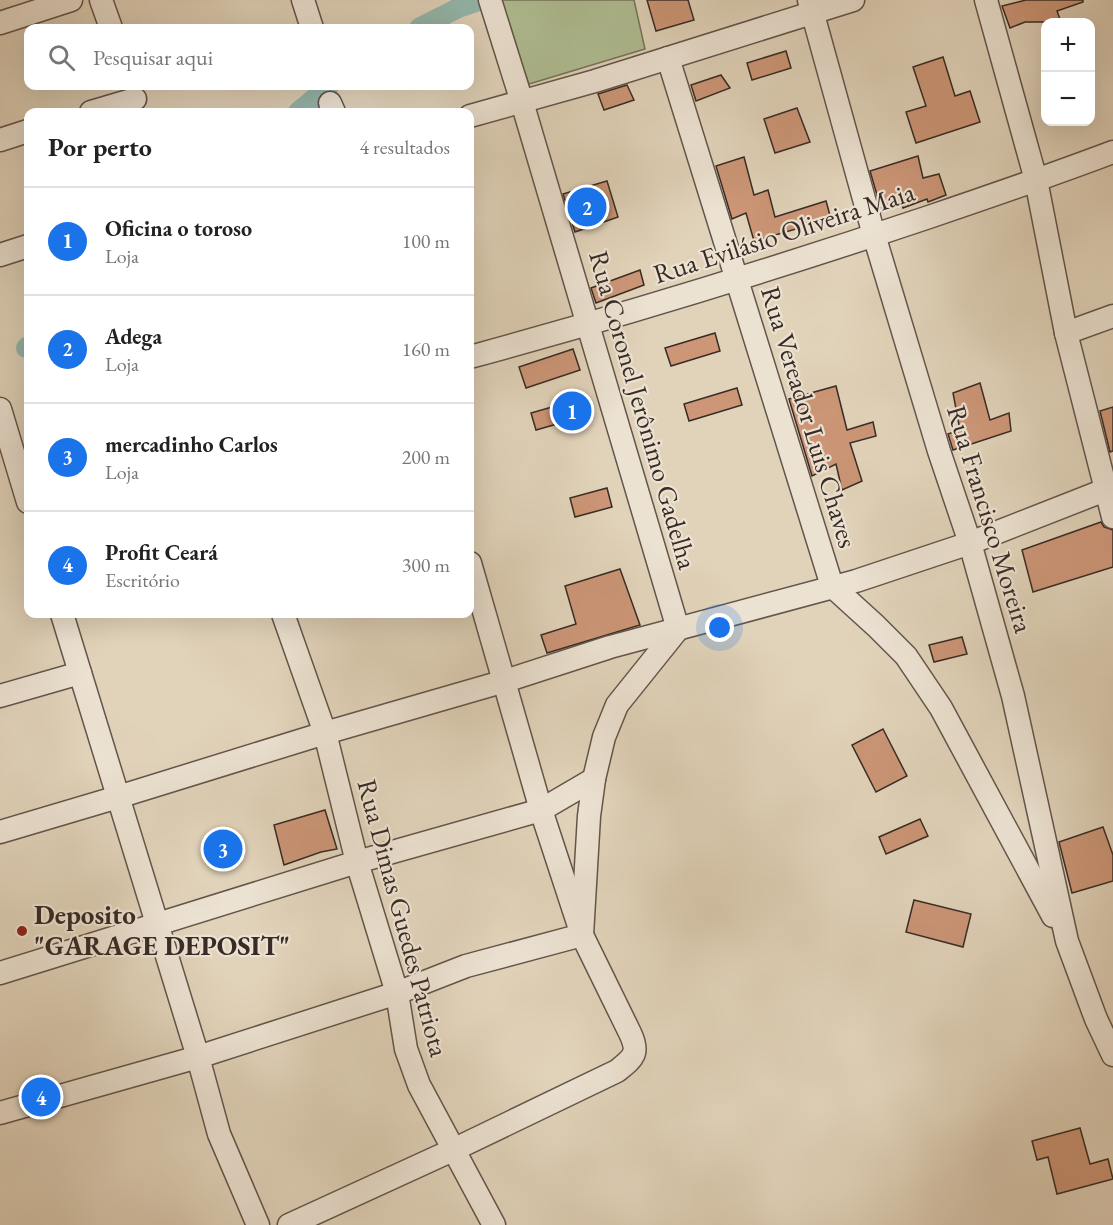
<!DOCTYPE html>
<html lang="pt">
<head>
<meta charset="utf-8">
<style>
	body { margin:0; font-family:"EB Garamond",serif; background:#f6f6f6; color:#222 }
	.controls { position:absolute; right:18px; top:18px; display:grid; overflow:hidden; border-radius:12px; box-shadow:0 6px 24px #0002 }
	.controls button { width:54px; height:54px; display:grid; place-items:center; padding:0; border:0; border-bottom:2px solid #e0e0e0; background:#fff; color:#222; font:30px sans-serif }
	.you { position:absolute; left:720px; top:628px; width:21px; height:21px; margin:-15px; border:4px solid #fff; border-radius:50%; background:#1a73e8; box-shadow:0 0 0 9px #1a73e833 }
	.badge { display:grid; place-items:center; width:39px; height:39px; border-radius:50%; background:#1a73e8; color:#fff; font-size:20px; font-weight:700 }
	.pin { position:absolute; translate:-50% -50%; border:3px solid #fff; box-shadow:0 2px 6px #0006 }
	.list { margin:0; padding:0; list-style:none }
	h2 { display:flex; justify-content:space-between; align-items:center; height:78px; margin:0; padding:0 24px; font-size:26px }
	h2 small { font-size:20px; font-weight:400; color:#767676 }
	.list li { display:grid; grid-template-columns:39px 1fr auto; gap:18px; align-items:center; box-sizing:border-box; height:108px; padding:0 24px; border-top:2px solid #e0e0e0 }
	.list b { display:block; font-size:22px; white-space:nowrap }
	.list p { margin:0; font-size:20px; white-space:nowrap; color:#767676 }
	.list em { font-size:20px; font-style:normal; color:#767676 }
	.icon { flex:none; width:33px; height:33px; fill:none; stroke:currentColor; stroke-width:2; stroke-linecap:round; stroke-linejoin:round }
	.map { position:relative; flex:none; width:1113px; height:1225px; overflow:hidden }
	.search { position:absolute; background:#fff; box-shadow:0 6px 24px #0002; left:24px; top:24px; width:450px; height:66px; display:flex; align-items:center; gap:15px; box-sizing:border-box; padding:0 21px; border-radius:12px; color:#767676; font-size:22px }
	.panel { position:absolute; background:#fff; box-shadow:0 6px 24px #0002; left:24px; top:108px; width:450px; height:510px; border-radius:12px }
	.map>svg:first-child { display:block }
	.green { fill:#afbd92; stroke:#74745c; stroke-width:1.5 }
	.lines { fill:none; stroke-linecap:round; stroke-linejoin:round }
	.canal { stroke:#94b8ad; stroke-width:20 }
	.building { fill:#cc9677; stroke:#382b26; stroke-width:1.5 }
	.street-casing { stroke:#62554b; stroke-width:25 }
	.street { stroke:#ece2d2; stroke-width:22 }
	.poi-dot { fill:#8f2418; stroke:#ece2d2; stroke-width:2 }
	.labels { text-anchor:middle; stroke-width:4.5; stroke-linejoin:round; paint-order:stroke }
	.street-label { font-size:27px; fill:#382b26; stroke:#ece2d2 }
	.poi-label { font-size:27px; font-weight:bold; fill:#382b26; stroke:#ece2d2; text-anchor:start }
</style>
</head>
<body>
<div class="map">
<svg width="1113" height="1225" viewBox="0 0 1113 1225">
	<rect width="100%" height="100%" fill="#e1d3ba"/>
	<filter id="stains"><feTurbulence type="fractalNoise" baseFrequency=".00333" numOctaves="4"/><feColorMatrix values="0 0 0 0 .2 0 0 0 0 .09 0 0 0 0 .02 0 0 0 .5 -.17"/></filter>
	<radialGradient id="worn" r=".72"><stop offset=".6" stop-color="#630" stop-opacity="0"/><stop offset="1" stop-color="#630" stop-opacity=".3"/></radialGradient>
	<polygon class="green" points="498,0 634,0 645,49 529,84"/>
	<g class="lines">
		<g class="canal">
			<polyline points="419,28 458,8 482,0"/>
			<polyline points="298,112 329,86"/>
			<polyline points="26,348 28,346"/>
		</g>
	</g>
	<g class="building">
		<polygon points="647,0 688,0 694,20 656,31"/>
		<polygon points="1026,0 1083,0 1083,2 1057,11 1061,22 1025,22 1010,28 1002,6"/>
		<polygon points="786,51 791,68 752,80 747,63"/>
		<polygon points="943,57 955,96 970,91 980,122 916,143 906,112 926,106 913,67"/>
		<polygon points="721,75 730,88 696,101 691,85"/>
		<polygon points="627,85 634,100 604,110 598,94"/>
		<polygon points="797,108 810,142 775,153 764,119"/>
		<polygon points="918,156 923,178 939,174 946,195 928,202 927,199 903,208 901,202 882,212 870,171"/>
		<polygon points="744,157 754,195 768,190 775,217 826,201 831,219 754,241 746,213 732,219 716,166"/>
		<polygon points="607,181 618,217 575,232 563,194"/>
		<polygon points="640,270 644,285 596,303 591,288"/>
		<polygon points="715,333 720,351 671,366 665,348"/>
		<polygon points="573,349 580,370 526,388 519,367"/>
		<polygon points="980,383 990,420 1009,413 1011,431 953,450 948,434 960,430 953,393"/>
		<polygon points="836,386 847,430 873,422 876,436 850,443 862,481 842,490 836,464 812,476 789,399"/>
		<polygon points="737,388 742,405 689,421 684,404"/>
		<polygon points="587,397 592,414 536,430 531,413"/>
		<polygon points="1113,407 1113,451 1110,452 1100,411"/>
		<polygon points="607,488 612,507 575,517 570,498"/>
		<polygon points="1101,522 1104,527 1113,530 1113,567 1033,592 1022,550"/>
		<polygon points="620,569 640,625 547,653 541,635 576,624 565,586"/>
		<polygon points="962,637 967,654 934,662 929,645"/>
		<polygon points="883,729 907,776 876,792 852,745"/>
		<polygon points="325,810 337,849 321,852 284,865 274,825"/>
		<polygon points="920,819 928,836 886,854 879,837"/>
		<polygon points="1103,827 1113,855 1113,881 1072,893 1059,842"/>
		<polygon points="914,900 971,914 963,947 906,932"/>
		<polygon points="1080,1128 1090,1164 1108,1159 1113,1179 1057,1194 1048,1157 1037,1160 1032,1141"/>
	</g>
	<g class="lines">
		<g class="street-casing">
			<g id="street">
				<polyline points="101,0 111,28"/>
				<polyline points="303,0 312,28"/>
				<polyline points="490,0 522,102 678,629 617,705 604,737 594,779 589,816 582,935"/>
				<polyline points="809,0 874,235 939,451 970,543 1013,696 1067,941 1096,1019 1113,1055"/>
				<polyline points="986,0 1036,180 1066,333 1113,517"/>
				<polyline points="0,23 71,0"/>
				<polyline points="668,58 832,586 876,626 906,656 941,708 1053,916"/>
				<polyline points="330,103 334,112"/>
				<polyline points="91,112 135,99"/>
				<polyline points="470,116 595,81 853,0"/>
				<polyline points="0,140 28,131"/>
				<polyline points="0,255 28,246"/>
				<polyline points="1066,333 1113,316"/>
				<path d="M470,357c154,-42 307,-89 459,-140 62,-21 123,-42 184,-65"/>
				<polyline points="0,409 28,502"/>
				<polyline points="62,614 198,1057 219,1134 258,1225"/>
				<polyline points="283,614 325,733 357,862 397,993 406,1049 419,1085 494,1225"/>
				<polyline points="0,696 80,673"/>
				<polyline points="0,832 118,797 325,733 505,681 610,647 856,581 970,543 1105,490"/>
				<polyline points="0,973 357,862 541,810 594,779"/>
				<polyline points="0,1113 198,1057 397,993 466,966 582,935"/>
				<path d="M289,1225l166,-76 162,-78c16,-13 23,-17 13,-38l-48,-98 -41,-125 -71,-247"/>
			</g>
		</g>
		<use href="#street" class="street"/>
	</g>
	<circle class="poi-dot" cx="22" cy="931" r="6"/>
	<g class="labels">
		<g class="street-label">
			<text transform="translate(784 233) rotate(-18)" y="9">Rua Evilásio Oliveira Maia</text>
			<text transform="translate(643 410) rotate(74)" y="9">Rua Coronel Jerônimo Gadelha</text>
			<text transform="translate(809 417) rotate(73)" y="9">Rua Vereador Luis Chaves</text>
			<text transform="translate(990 519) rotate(73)" y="9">Rua Francisco Moreira</text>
			<text transform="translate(403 918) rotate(75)" y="9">Rua Dimas Guedes Patriota</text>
		</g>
		<g class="poi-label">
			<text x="34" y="924">Deposito<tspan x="34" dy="31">"GARAGE DEPOSIT"</tspan></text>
		</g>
	</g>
	<rect width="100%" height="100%" filter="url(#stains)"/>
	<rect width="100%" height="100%" fill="url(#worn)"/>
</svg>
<div class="controls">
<button>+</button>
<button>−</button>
</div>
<div class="you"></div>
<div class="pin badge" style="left:572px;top:411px">1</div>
<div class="pin badge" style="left:587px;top:207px">2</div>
<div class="pin badge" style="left:223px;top:849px">3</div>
<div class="pin badge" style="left:41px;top:1097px">4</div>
<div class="search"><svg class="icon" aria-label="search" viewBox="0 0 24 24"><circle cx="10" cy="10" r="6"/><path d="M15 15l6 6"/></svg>Pesquisar aqui</div>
<section class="panel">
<h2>Por perto<small>4 resultados</small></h2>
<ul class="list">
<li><span class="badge">1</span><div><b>Oficina o toroso</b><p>Loja</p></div><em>100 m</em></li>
<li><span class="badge">2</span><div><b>Adega</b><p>Loja</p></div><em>160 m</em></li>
<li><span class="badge">3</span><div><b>mercadinho Carlos</b><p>Loja</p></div><em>200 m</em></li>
<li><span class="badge">4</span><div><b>Profit Ceará</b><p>Escritório</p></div><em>300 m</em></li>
</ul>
</section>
</div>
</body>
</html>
